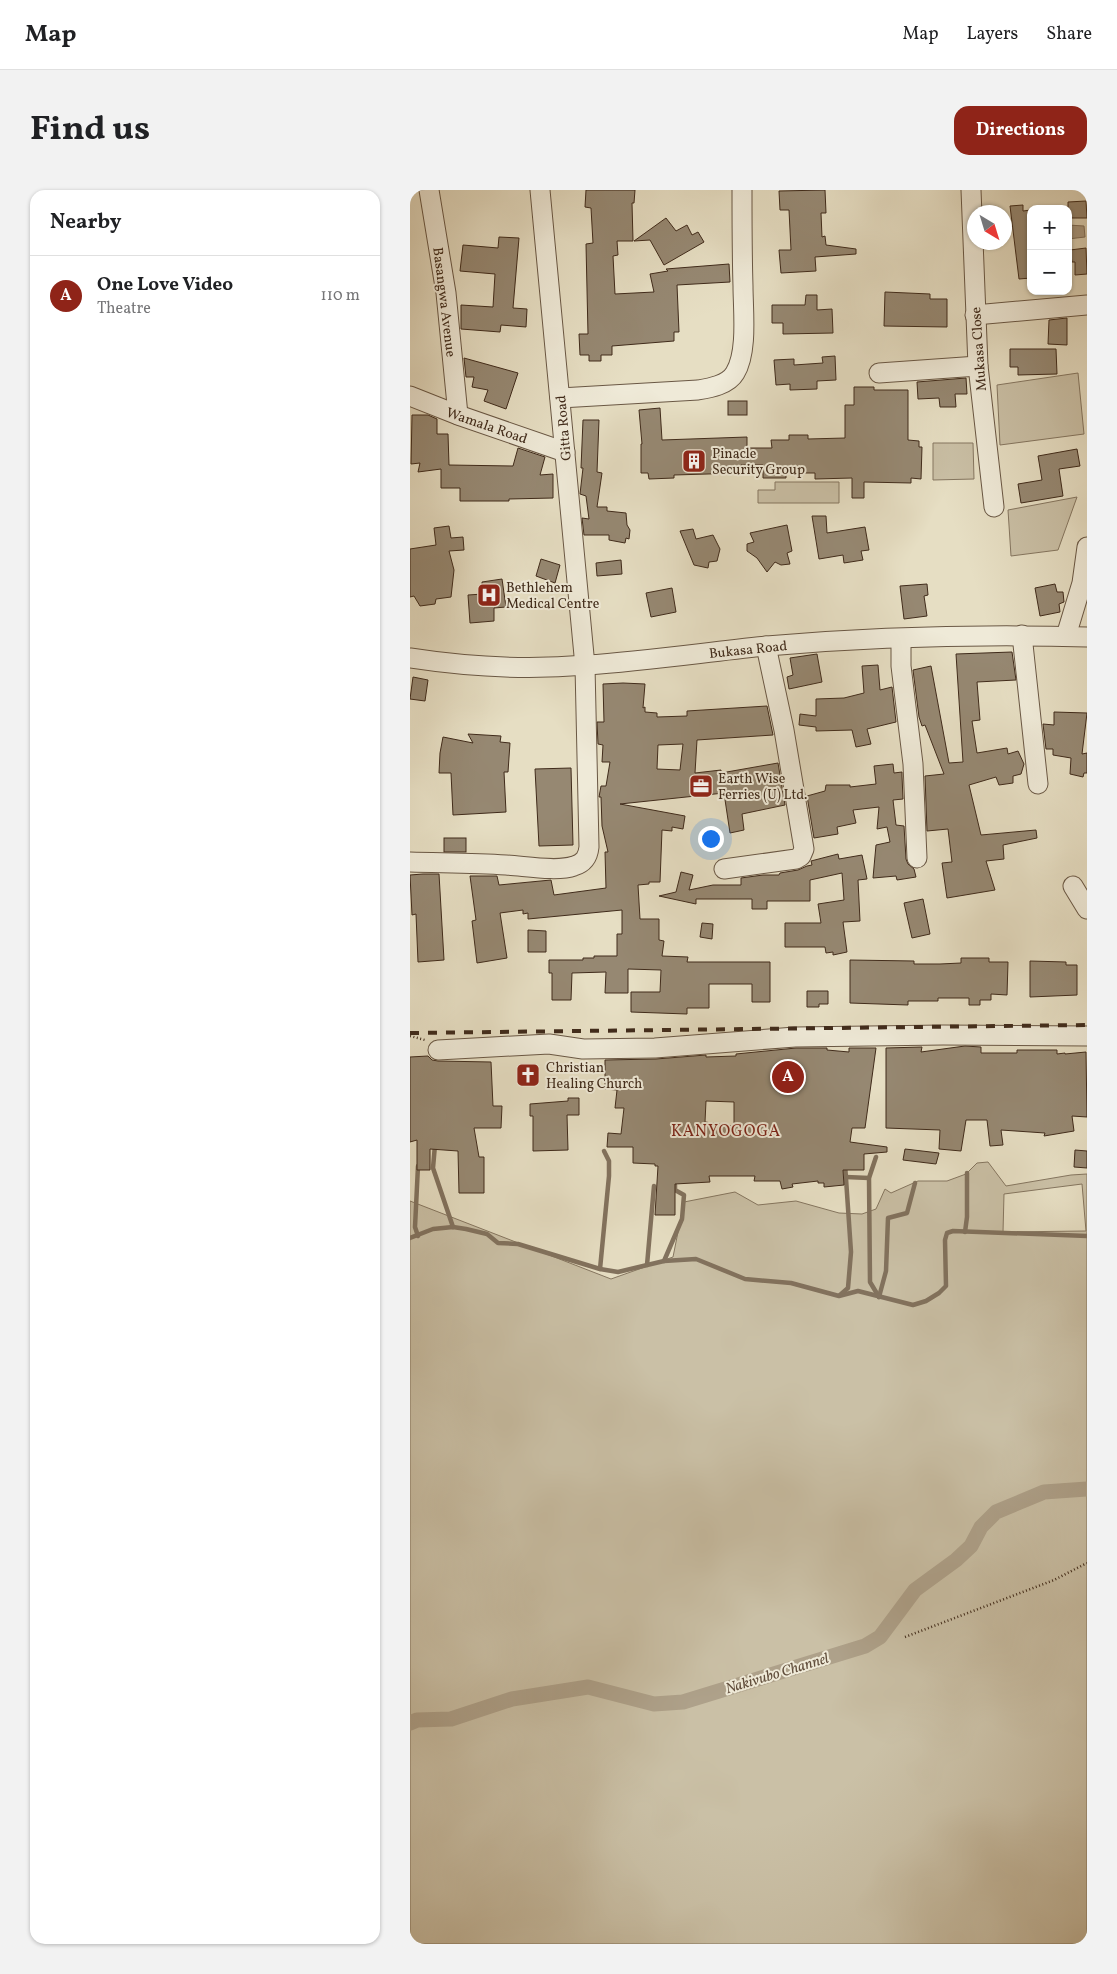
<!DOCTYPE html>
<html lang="en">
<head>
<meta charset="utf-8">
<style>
	body { margin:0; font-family:Vollkorn,serif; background:#f2f2f2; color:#202124 }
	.controls { position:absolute; right:15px; top:15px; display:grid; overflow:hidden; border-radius:10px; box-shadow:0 1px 4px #0004 }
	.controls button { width:45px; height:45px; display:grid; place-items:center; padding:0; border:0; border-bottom:1px solid #e0e0e0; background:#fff; color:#202124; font:25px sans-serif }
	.compass { position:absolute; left:557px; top:15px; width:45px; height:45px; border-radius:50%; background:#fff; box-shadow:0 1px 4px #0004; rotate:142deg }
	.you { position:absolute; left:300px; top:648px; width:18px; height:18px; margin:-12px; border:4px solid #fff; border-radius:50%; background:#1a73e8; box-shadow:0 0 0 8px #1a73e833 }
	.badge { display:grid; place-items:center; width:32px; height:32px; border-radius:50%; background:#8f2418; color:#fff; font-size:16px; font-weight:700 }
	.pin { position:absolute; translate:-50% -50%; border:2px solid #fff; box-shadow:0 1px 5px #0006 }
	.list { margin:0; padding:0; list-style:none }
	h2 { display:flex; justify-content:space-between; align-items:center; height:65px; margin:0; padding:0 20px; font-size:21px }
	h2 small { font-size:16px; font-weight:400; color:#757577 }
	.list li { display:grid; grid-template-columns:32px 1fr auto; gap:15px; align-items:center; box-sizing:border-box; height:80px; padding:0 20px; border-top:1px solid #e0e0e0 }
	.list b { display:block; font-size:19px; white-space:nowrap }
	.list p { margin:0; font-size:16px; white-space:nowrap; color:#757577 }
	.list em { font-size:16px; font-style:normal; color:#757577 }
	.map { position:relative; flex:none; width:677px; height:1754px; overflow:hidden; border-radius:15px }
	header { display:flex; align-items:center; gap:30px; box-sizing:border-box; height:70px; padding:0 25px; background:#fff; border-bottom:1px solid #e0e0e0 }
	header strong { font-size:24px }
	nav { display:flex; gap:28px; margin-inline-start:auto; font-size:18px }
	.intro { display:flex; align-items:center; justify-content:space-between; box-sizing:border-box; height:120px; padding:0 30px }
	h1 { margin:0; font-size:35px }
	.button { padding:12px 22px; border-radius:15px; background:#8f2418; color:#fff; font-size:18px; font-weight:700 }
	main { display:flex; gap:30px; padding:0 30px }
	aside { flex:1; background:#fff; border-radius:15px; box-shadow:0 1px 4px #0004 }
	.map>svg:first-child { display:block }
	.green { fill:#cac0a6; stroke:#857660; fill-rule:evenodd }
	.water { fill:#aea18a; stroke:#82725e }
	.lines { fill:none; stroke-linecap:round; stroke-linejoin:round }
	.stream { stroke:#82725e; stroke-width:4.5 }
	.canal { stroke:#aea18a; stroke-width:15 }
	.building { fill:#968872; stroke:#402b1b; fill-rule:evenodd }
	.minor-casing { stroke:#6a5845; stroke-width:21 }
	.path { stroke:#402b1b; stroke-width:2.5; stroke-dasharray:1 2.5; stroke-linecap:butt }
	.minor { stroke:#efead8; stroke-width:19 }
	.rail { stroke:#402b1b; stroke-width:4; stroke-dasharray:9 9; stroke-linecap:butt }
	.labels { text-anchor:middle; stroke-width:4; stroke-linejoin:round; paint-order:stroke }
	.street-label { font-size:14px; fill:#402b1b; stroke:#efead8 }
	.poi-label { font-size:14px; fill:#402b1b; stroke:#efead8; text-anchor:start }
	.water-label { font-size:15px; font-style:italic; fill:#614e3c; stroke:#efead8 }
	.quarter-label { font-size:16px; letter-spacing:1px; fill:#7a1f14; stroke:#efead8 }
</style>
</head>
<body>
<header>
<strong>Map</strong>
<nav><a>Map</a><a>Layers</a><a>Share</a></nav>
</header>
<div class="intro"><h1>Find us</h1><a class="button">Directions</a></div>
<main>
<aside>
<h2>Nearby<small></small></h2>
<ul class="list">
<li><span class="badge">A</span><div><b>One Love Video</b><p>Theatre</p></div><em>110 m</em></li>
</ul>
</aside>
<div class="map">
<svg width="677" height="1754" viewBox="0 0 677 1754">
	<rect width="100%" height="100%" fill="#e6dec3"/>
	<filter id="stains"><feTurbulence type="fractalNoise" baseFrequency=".004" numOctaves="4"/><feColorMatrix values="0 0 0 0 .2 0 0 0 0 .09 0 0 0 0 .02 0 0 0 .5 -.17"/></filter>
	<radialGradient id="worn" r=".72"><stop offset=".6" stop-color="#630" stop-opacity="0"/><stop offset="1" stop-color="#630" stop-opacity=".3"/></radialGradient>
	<g class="green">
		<polygon points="668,183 674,244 590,255 587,195"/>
		<polygon points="523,253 563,253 564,289 523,290"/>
		<polygon points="365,292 429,292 429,313 348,313 348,300 365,300"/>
		<polygon points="667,307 648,360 601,366 598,320"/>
		<path d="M578,972l18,24 65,-11 16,-1v770h-677v-743l201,78 62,-22 11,-55 51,-10 23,13 38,-4 43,12 23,1 14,-5 9,-20 6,4 27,-12h29l19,-7 11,-11zM672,994l4,47 -83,1 1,-38z"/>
	</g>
	<polygon class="water" points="658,35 674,36 675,47 658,49"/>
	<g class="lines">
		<g class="stream">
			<polyline points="25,955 23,978 43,1037"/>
			<polyline points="466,967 459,988 460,1092 469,1107"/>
			<polyline points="8,976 5,1037 8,1046"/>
			<polyline points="436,987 459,988"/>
			<polyline points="555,1042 557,1027 557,983"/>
			<polyline points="0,1048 23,1039 43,1037 56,1039 77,1044 88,1053 108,1054 190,1079 208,1082 254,1071 286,1069 335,1089 381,1093 429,1106 448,1101 503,1115 516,1111 529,1103 536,1096 535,1050 537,1043 543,1041 677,1046"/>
			<polyline points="254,1071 272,1029 274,1005 265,1000 265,995"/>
			<polyline points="237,1075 244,996"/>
			<polyline points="190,1079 199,986 199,971 194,961"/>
			<polyline points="430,1105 438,1098 441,1062 435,974"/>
			<polyline points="469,1107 476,1081 478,1028 497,1023 505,993"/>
		</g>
		<polyline class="canal" points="0,1533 7,1530 41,1529 102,1509 178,1497 244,1514 273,1512 455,1456 470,1447 505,1400 546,1370 561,1356 571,1337 586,1322 634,1302 677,1299"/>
	</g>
	<g class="building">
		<polygon points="176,0 225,0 224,13 222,13 223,51 207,51 208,65 203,66 205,104 244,102 240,84 258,81 256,79 319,74 320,92 267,95 269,142 264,142 264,151 202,156 202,165 191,165 191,171 179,171 179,165 170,165 169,144 178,144 176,54 183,53 181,18 175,17"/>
		<polygon points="415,0 416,23 411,23 412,47 415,46 416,55 446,59 446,64 405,67 406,81 371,83 369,60 381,60 379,20 370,20 369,1"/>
		<polygon points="676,11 677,28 658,28 658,12"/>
		<polygon points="613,15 613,21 621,20 621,88 609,89 600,16"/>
		<polygon points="256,28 266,41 277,35 282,45 288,42 294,52 254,75 240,50 224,51"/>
		<polygon points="89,47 109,48 103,118 117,119 116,137 91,135 90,142 51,139 51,115 83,117 85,84 50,81 53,55 88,58"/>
		<polygon points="676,58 677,84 665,85 665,72 662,72 660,60"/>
		<polygon points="475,102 520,104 520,109 537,109 537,137 474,136"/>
		<polygon points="396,105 407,105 407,120 422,119 423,143 373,144 373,133 362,133 362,115 395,115"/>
		<polygon points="657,128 657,155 638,154 639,130"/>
		<polygon points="600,159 646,159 647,184 608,185 608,177 600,177"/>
		<polygon points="425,166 426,190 407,191 407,199 380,200 380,194 366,195 364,170 384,169 384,175 413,173 412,167"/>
		<polygon points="54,168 108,183 96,219 74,211 78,200 62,197 64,187 56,187"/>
		<polygon points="556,188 557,204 545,204 546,217 530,217 529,208 508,209 507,192"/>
		<polygon points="444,197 464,197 464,200 498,200 498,250 509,251 509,257 512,257 511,289 501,288 501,293 454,292 454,308 442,308 442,288 405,289 405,283 376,283 376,288 353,288 353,275 331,275 331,283 264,285 264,288 239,289 238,283 231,283 231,254 232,254 229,220 250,218 252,250 337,247 337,258 362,258 361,250 379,250 379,245 398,245 398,249 435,248 435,215 444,215"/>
		<rect x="318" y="211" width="19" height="14"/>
		<polygon points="2,225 18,225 27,229 27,244 38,244 39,275 103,276 108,258 135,267 130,285 143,284 143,308 99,309 99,311 50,311 50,298 31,298 31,279 8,282 10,273 1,274"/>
		<polygon points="173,230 189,230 187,282 192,283 187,317 197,317 197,321 216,323 217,335 220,340 219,349 216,348 215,353 199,350 199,345 174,345 172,328 179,329 176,306 170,304 173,278 171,278"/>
		<polygon points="667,259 670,276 649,279 653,306 611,313 608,294 632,290 628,266"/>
		<polygon points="402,326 416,326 417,343 455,337 459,360 451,361 453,370 434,373 433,365 409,369"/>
		<polygon points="377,335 382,361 377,363 380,374 371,375 365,372 357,382 347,368 337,361 337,354 344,352 340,343"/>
		<polygon points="39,336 41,348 53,347 54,360 39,361 44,380 41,407 26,409 25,414 10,416 4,406 0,407 0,359 26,355 24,338"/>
		<polygon points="283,339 286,349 303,345 310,359 307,371 299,372 298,378 284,375 270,341"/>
		<polygon points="131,369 150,375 145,393 126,386"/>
		<polygon points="211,370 212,384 187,386 186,373"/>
		<polygon points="92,389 96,417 84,418 84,431 60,433 58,405 73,404 72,392"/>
		<polygon points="517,394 518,405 514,406 517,426 494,429 490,396"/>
		<polygon points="645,394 647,402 653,402 654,412 649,414 650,422 630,426 625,398"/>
		<polygon points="262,398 266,422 241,427 236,403"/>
		<polygon points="602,462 606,490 567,492 570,530 562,531 567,563 597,558 598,564 608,561 614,574 611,584 603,586 603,593 589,595 586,587 559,595 571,645 626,640 627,648 593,655 594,669 576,671 585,700 537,708 532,673 542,672 538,639 517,641 515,586 534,584 515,535 512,536 509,527 503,480 521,476 539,573 553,572 546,464"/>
		<polygon points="407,464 412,492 379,499 377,487 383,485 380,468"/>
		<polygon points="468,475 470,500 482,497 486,532 457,539 461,554 446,557 442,540 406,541 406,537 389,535 390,524 406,526 406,509 434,508 454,503 452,476"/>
		<polygon points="3,487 18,490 15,511 0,509"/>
		<path d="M213,493l22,1 -2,24 2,-1v5l12,1v4l30,-1v-5l80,-5 6,29 -76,5 -2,33 26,-3v3l57,-10 7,42 -43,9 2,16 -14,3 -6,-40 -104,11 65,12 -2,13 -11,-2v4l-10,-1 -2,52h-11v2l-11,1 2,34h19v21l5,1 -2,15 26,1 -1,5h83v40h-18v-18h-43v24h-22v6l-56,-2v-20h29l1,-22 -33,-1v24h-23l1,-21 -34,1 -1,27h-19v-27h-3v-13h34v-2h11v-2h23v-22h5v-24l-94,9v-6l-5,1v-4l-23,3 7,45 -30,5 -5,-42 4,-1 -6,-44h27l2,9 52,-5 3,15 52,-7 -1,-36h3l-6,-26 -1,-29h-2l2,-11h5l4,-24h-8l1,-17 -5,-1 -1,-22h7l-1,-38zM273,554l-3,26 -23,-1 1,-24z"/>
		<polygon points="644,522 677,523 672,564 677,563 677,583 674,583 673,587 660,584 661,568 643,565 643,559 636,559 633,534 644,535"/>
		<polygon points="58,544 91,546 90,552 100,553 98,582 94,582 96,622 43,625 41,583 29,583 30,563 33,547 63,553"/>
		<polygon points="483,574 484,583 492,582 492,586 493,609 483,610 486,635 494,636 496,669 498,674 504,679 506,687 487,690 486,686 463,688 466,655 480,652 477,637 467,639 469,617 443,620 446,633 427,637 428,644 404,648 397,606 415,601 416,595 440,595 440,597 466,594 464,576"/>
		<polygon points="161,578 163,655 129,656 125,579"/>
		<rect x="34" y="648" width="22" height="14"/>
		<polygon points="428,664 429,669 452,665 457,689 448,690 450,731 433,732 437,762 423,765 423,762 416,763 415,757 375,757 375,733 411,733 408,714 434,710 432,683 400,690 400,711 357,711 357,719 342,719 342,709 286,709 286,714 249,706 266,702 271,682 283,685 279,700 303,695 331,695 331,688 353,685 369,685 370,683 388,680 397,676 402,675 401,671"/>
		<polygon points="13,684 29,684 34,770 8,772 6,724 2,725 0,685"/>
		<polygon points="513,709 520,744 502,748 494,713"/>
		<polygon points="292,733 303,734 302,749 290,747"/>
		<polygon points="118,740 136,741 136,762 118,762"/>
		<polygon points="551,768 579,768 579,772 598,772 597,805 581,804 581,810 570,810 570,815 559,815 559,808 528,808 528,811 498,811 498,815 440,813 440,770 504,771 504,774 530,774 551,773"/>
		<polygon points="620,771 656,772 656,775 667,775 667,805 620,807"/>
		<polygon points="397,801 418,801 418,814 409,814 409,817 397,817"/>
		<polygon points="555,856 571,857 571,863 607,863 607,860 647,860 647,864 655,863 655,864 676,862 677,927 662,926 664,941 634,946 635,943 591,940 593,955 580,956 577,930 556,930 551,961 529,959 530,940 476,938 476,858 512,857 511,862"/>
		<path d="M386,858h31v2l22,2v-4h27l-11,80h-13l-2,14 37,5v5l-23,2v16h-21l1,15 -20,2v-4h-6v-2l-26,3 1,3 -11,2 -2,-8h-26l1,-5h-46l1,6 -35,2v31h-20l3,-49h-3v-2l-22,-1v-16h-26l1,-14 13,1 3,-26h-9l2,-18 -12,-1v-29l51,-1 50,-4v2l30,-1v-2zM296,911l28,1v24l-29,-4z"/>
		<polygon points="18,866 22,870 28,871 81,872 83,916 92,916 91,938 64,938 69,967 74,967 74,1003 49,1003 48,961 20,959 20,980 7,980 7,950 0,952 0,867"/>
		<polygon points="158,908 169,908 169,925 157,925 158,960 123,961 123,926 120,926 120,914 158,911"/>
		<polygon points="495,959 529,963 526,974 493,970"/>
		<polygon points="665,960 677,961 677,978 664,977"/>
	</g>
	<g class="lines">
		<g class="minor-casing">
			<g id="minor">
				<polyline points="19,0 36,103 48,225"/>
				<polyline points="561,0 568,176 584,317"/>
				<polyline points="565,125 677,115"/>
				<polyline points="469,183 568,176"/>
				<polyline points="0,206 48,225 155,262"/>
				<path d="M150,208l138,-8c12,-2 30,-5 37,-17 13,-21 8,-63 8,-87 -1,-32 -1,-64 -1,-96"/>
				<polyline points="612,445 628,594"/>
				<polyline points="656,446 672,393 677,357"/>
				<polyline points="491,449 491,476 503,574 507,668"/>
				<path d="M0,468c58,9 118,12 177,7 60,-4 120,-13 180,-19 106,-9 213,-12 320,-9"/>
				<path d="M0,672c32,1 64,1 96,3 19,1 51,7 68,1 10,-3 14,-9 15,-19l-4,-181 -45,-476"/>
				<polyline points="314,679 386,669 391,666 394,659 374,540 356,456"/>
				<polyline points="663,696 677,719"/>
				<polyline points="28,860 139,854 173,859 245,858 385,847 533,845 677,846"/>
			</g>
		</g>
		<g class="path">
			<polyline points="0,846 15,850"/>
			<polyline points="495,1447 644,1390 677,1373"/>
		</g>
		<use href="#minor" class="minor"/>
		<polyline class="rail" points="0,843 677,835"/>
	</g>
	<defs>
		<g id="building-square" transform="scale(1.25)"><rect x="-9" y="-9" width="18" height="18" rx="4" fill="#8f2418" stroke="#efead8"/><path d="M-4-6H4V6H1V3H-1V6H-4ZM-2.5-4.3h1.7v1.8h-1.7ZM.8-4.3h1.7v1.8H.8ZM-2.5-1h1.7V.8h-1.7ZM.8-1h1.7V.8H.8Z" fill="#fff"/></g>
		<g id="hospital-square" transform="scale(1.25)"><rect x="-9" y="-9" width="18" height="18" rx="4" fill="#8f2418" stroke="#efead8"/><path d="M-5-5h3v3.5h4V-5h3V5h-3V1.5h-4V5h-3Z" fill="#fff"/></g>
		<g id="office-square" transform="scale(1.25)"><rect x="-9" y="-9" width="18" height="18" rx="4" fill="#8f2418" stroke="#efead8"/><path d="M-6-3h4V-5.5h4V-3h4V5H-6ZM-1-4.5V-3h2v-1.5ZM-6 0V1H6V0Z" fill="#fff"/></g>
		<g id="church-square" transform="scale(1.25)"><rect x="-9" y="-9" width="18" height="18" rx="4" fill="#8f2418" stroke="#efead8"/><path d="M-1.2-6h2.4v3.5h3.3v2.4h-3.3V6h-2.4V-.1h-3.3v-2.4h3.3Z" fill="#fff"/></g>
	</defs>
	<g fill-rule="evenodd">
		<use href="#building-square" x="284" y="271"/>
		<use href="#hospital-square" x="79" y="405"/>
		<use href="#office-square" x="291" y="596"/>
		<use href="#church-square" x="118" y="885"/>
	</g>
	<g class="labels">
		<g class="street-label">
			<text transform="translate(35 112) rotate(83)" y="5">Basangwa Avenue</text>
			<text transform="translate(568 159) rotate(-94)" y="5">Mukasa Close</text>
			<text transform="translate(77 235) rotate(19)" y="5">Wamala Road</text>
			<text transform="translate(153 238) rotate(-95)" y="5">Gitta Road</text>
			<text transform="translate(338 459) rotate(-6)" y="5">Bukasa Road</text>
		</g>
		<g class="poi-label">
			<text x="302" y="268">Pinacle<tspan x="302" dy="16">Security Group</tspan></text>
			<text x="96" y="402">Bethlehem<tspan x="96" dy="16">Medical Centre</tspan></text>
			<text x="308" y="593">Earth Wise<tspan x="308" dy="16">Ferries (U) Ltd.</tspan></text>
			<text x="136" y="882">Christian<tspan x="136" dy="16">Healing Church</tspan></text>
		</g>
		<g class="water-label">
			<text transform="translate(367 1483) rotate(-17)" y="5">Nakivubo Channel</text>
		</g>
		<g class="quarter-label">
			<text x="316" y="946">KANYOGOGA</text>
		</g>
	</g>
	<rect width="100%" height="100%" filter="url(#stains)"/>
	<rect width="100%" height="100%" fill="url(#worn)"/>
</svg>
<div class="controls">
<button>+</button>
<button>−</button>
</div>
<svg class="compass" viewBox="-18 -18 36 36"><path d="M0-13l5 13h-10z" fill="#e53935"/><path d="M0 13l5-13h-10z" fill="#757577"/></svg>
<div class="you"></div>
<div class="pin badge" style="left:378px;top:887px">A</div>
</div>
</main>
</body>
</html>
